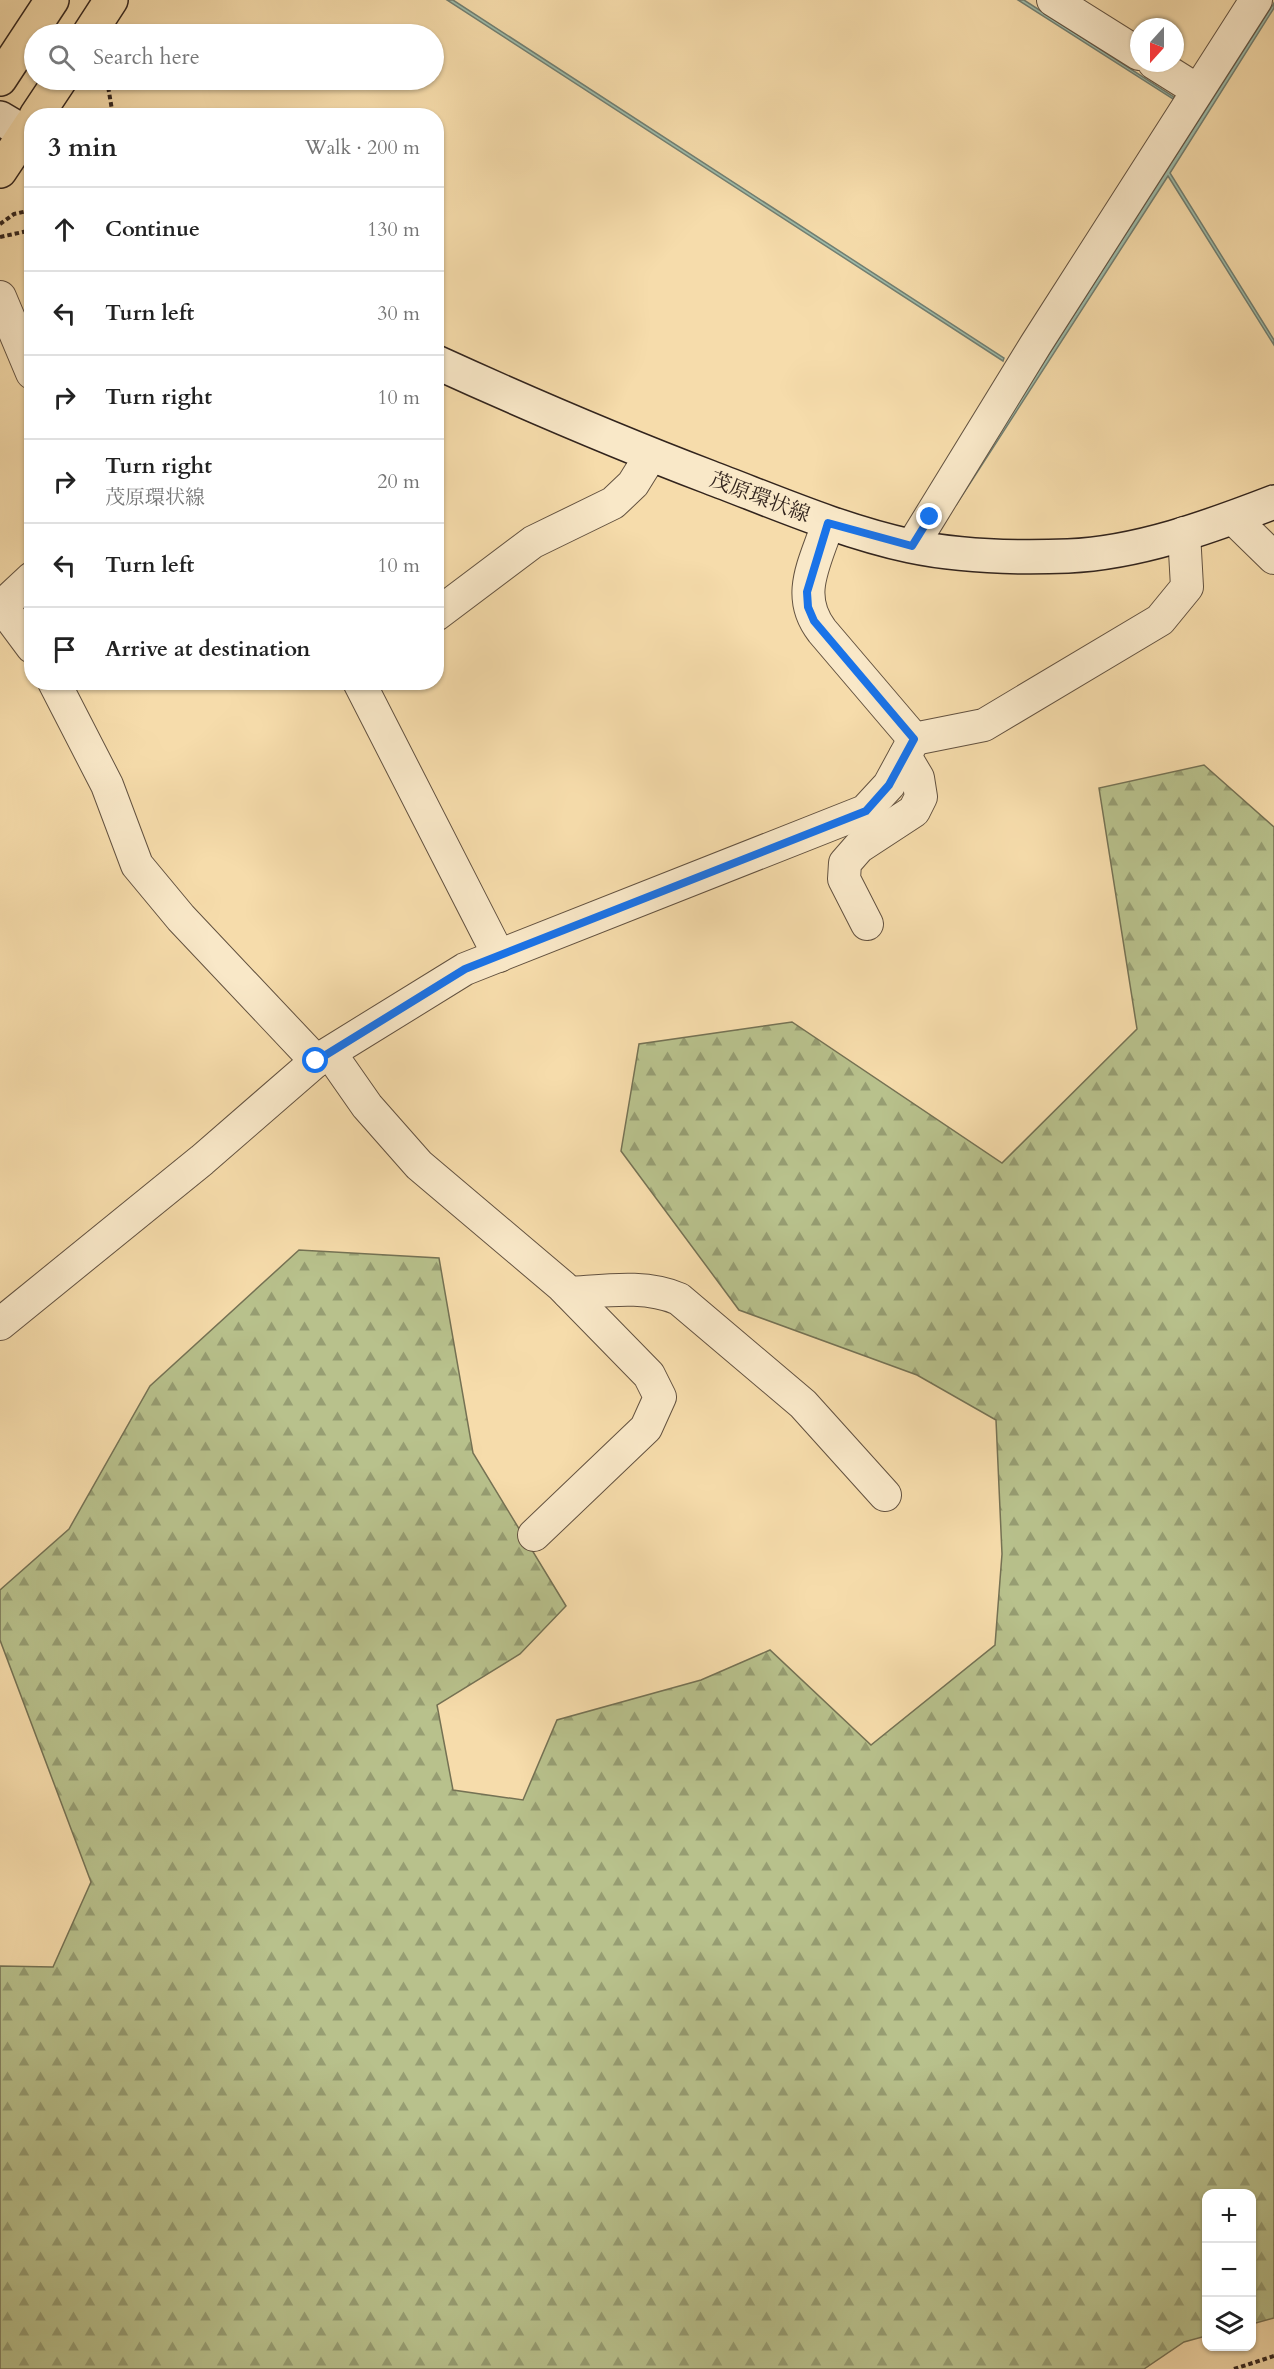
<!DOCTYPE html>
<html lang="en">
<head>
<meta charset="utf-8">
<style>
	body { margin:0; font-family:Cardo,"Noto Serif JP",serif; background:#f2f2f2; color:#222 }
	.controls { position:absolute; right:18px; bottom:18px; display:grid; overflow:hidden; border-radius:12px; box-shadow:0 2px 4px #0004 }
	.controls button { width:54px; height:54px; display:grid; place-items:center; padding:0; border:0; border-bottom:2px solid #e0e0e0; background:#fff; color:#222; font:30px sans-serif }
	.compass { position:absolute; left:1130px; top:18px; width:54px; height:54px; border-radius:50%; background:#fff; box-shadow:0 2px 4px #0004; rotate:201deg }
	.stop { position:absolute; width:18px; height:18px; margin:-14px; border:4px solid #1a73e8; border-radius:50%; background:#fff }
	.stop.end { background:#1a73e8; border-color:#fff; box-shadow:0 2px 6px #0008 }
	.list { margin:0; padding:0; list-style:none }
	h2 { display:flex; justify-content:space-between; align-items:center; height:78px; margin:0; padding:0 24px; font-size:26px }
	h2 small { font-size:20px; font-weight:400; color:#767676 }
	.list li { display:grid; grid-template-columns:39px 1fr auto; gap:18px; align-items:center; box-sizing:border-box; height:84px; padding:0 24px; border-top:2px solid #e0e0e0 }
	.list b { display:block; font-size:22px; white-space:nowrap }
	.list p { margin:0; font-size:20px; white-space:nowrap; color:#767676 }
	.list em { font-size:20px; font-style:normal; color:#767676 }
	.icon { flex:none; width:33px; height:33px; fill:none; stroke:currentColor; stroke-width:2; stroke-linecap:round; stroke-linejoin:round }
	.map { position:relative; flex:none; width:1274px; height:2369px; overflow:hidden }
	.search { position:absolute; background:#fff; box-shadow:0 2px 4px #0004; left:24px; top:24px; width:420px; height:66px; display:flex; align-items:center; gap:15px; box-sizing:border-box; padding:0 21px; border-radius:33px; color:#767676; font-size:22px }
	.panel { position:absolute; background:#fff; box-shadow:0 2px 4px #0004; left:24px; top:108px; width:420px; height:582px; border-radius:24px }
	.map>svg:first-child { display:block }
	.forest { fill:url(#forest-firs); stroke:#757254; stroke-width:1.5 }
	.water { fill:#9dbcaa; stroke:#727f72; stroke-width:1.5 }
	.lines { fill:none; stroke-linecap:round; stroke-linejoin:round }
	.street-casing { stroke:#635240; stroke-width:34 }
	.secondary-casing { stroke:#32241d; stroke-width:36 }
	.highway-casing { stroke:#32241d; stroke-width:36 }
	.path { stroke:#32241d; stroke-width:4; stroke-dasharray:4.5 3; stroke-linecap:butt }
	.street { stroke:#f9e8c8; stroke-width:32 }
	.secondary { stroke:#f9e8c8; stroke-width:33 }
	.highway { stroke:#f6dcab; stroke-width:33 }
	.route { stroke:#1a73e8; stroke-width:8 }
	.labels { text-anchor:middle; stroke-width:4.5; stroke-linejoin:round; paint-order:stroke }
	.street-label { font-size:21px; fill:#32241d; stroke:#f9e8c8 }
</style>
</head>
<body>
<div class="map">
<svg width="1274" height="2369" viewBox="0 0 1274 2369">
	<defs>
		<pattern id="forest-firs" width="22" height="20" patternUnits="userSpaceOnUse" patternTransform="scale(1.5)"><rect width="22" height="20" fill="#b8c18c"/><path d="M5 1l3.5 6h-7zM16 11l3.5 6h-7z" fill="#969d72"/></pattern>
	</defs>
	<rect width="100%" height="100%" fill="#f6dcab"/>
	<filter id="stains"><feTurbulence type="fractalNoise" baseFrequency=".00333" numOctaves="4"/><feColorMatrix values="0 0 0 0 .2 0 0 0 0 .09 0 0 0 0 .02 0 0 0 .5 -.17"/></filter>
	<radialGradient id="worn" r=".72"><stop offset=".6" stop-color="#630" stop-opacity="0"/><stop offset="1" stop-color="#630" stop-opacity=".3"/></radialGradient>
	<polygon class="forest" points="1204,765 1274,827 1274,2318 1252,2324 1252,2194 1206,2194 1206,2336 1184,2342 1144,2369 0,2369 0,1966 53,1967 91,1882 0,1640 0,1590 69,1529 150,1386 299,1250 439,1258 473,1453 566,1606 520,1654 437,1705 453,1790 523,1800 557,1720 701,1680 770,1650 871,1745 995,1645 1002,1554 996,1420 917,1375 739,1310 621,1151 639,1044 792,1022 1002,1163 1137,1029 1099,788"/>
	<g class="water">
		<polygon points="447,0 453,0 1004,358 1003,361"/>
		<polygon points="1018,0 1024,0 1174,97 1173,99"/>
		<polygon points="1274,3 1274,8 1170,173 1274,340 1274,345 1168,176 956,505 963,488"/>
	</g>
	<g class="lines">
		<g class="street-casing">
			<g id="street">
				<polyline points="1053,0 1139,54"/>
				<polyline points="1154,63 1197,90"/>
				<polyline points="0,297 32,373"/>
				<polyline points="1233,518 1274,558"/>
				<path d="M828,523c-12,39 -34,72 -6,108l92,108 70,-14 176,-105 27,-33 -3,-54"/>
				<polyline points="912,546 1036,344 1256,0"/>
				<polyline points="0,604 32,647"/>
				<polyline points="2,606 32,578"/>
				<polyline points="436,615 533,542 613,503 633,484 651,455"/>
				<polyline points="54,682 107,785 137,865 181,918 316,1061"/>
				<polyline points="359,682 499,956"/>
				<polyline points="867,924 844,879 845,863 859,847 914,811 921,797 918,778 905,756"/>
				<polyline points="330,1053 367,1106 419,1165 562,1286 649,1375 660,1397 646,1428 534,1535"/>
				<path d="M569,1293c35,-2 76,-9 110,6l124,105 82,91"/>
				<polyline points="0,1324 202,1160 316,1061 465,969 865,811 889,785 914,739"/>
			</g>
		</g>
		<g class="secondary-casing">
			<g id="secondary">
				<polyline points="0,118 32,137"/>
				<path d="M436,362c90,41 181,80 273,115 66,25 132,54 201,69 52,11 106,12 158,10 70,-3 141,-29 206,-54"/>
			</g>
		</g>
		<g class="highway-casing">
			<g id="highway">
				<polyline points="89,34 111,0"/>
				<polyline points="0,79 52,0"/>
				<polyline points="36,116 60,80"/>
				<polyline points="0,171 32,123"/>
			</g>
		</g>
		<g class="path">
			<polyline points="107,80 113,116"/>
			<polyline points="0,224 14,214 32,210"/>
			<polyline points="0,237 32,230"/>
			<polyline points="1234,2369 1274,2356"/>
		</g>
		<use href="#street" class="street"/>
		<use href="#secondary" class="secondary"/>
		<use href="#highway" class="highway"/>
	</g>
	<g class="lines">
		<polyline class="route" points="316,1061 465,969 866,811 889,785 914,739 814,621 808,607 807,592 828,523 912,546 930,517"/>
	</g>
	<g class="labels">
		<g class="street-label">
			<text transform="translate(760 497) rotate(21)" y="7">茂原環状線</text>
		</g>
	</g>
	<rect width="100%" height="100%" filter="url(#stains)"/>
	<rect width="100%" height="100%" fill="url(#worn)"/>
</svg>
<div class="controls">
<button>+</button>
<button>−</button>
<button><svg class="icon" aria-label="layers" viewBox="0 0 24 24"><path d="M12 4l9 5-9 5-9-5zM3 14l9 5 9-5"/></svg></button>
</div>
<svg class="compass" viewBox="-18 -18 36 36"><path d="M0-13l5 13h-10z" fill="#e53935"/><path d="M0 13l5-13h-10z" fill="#767676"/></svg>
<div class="stop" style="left:316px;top:1061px"></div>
<div class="stop end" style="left:930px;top:517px"></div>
<div class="search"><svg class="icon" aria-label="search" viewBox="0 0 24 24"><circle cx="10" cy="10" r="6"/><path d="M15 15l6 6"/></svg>Search here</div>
<section class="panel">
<h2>3 min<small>Walk · 200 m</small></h2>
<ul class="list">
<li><svg class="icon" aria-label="ahead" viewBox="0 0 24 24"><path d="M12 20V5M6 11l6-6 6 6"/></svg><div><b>Continue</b></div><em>130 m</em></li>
<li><svg class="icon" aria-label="left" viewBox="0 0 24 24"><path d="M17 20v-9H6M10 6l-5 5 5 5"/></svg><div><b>Turn left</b></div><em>30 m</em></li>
<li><svg class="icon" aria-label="right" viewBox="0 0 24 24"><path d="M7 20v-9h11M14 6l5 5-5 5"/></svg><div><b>Turn right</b></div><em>10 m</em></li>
<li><svg class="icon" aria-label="right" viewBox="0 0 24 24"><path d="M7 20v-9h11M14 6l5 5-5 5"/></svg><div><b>Turn right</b><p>茂原環状線</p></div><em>20 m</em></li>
<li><svg class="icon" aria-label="left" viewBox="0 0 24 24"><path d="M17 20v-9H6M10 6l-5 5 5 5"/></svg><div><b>Turn left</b></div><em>10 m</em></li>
<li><svg class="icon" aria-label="arrive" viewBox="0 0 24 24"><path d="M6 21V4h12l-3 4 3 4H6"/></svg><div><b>Arrive at destination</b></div></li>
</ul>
</section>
</div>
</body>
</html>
